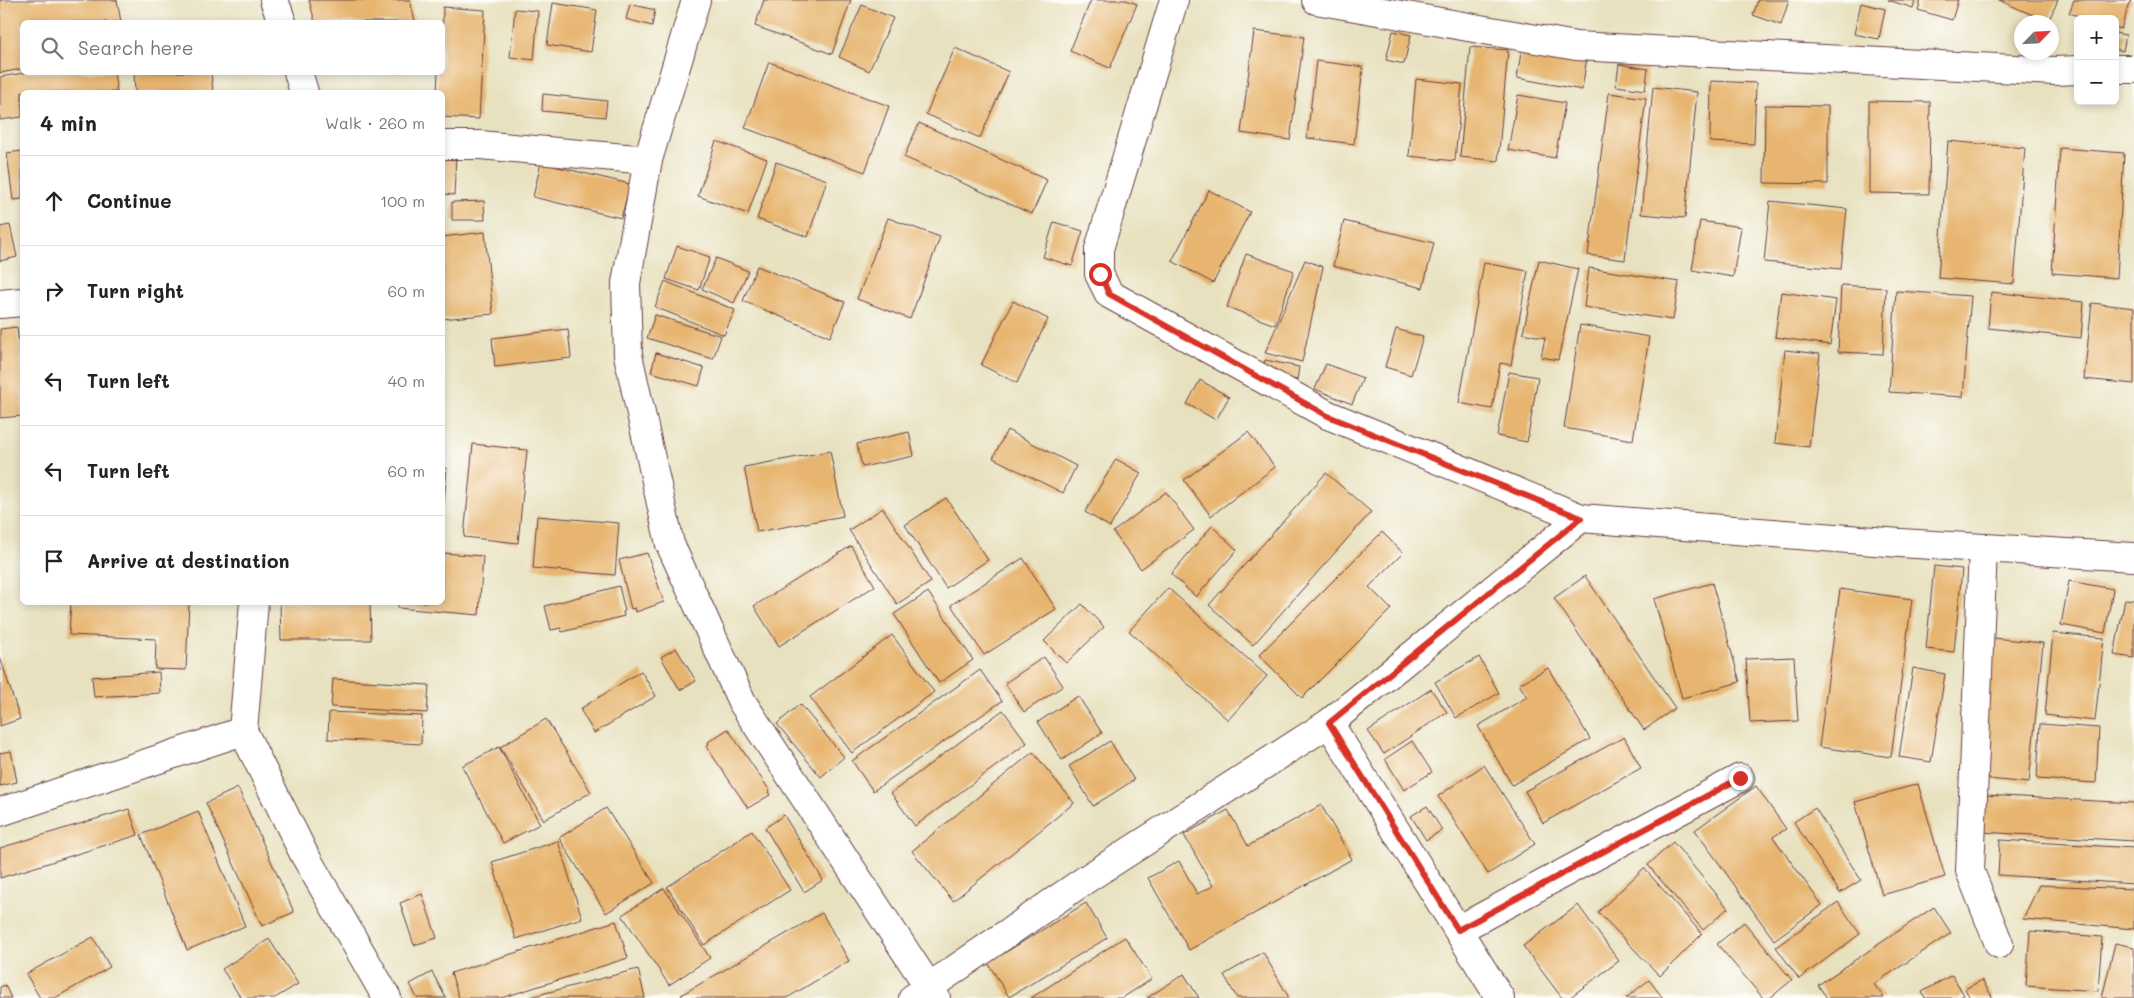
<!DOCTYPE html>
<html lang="en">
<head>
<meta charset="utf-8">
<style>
	body { margin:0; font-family:Mali,sans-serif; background:#f2f2f2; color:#222 }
	.controls { position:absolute; right:15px; top:15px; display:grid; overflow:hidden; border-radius:8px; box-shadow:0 2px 8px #0003 }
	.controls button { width:45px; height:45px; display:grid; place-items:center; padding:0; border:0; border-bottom:1px solid #e0e0e0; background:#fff; color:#222; font:25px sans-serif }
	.compass { position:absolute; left:2014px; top:15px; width:45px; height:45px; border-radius:50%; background:#fff; box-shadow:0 2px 8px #0003; rotate:65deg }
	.stop { position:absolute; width:15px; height:15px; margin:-11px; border:4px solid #d93025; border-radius:50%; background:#fff }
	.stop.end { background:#d93025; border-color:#fff; box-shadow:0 1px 5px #0008 }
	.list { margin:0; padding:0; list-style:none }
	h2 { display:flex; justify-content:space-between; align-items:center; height:65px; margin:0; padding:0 20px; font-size:21px }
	h2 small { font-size:16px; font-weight:400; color:#767676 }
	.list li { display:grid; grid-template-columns:32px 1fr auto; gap:15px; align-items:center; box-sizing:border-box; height:90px; padding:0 20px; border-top:1px solid #e0e0e0 }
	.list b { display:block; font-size:19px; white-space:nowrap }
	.list em { font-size:16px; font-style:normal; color:#767676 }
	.icon { flex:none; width:28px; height:28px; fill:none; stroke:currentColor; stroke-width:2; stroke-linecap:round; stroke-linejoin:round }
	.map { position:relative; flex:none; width:2134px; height:998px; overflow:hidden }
	.search { position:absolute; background:#fff; box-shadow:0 2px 8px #0003; left:20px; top:20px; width:425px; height:55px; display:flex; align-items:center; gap:12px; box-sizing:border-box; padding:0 18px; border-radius:8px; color:#767676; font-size:19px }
	.panel { position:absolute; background:#fff; box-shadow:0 2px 8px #0003; left:20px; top:90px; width:425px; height:515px; border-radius:8px }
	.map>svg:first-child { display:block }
	.building { fill:#e7b56f }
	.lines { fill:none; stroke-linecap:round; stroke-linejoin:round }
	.minor-casing { stroke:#623c41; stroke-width:30 }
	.minor { stroke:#fff; stroke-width:28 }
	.route { stroke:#d93025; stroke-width:6 }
</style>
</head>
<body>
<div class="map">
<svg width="2134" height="998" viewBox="0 0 2134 998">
	<rect width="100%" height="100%" fill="#fdfcf7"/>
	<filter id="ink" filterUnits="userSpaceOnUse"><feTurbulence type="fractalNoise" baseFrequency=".02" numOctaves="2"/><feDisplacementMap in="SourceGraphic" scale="10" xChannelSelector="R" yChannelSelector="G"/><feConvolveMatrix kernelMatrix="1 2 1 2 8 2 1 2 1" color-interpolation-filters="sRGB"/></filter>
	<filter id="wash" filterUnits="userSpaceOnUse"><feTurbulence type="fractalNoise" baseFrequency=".0096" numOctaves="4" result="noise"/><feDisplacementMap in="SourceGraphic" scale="20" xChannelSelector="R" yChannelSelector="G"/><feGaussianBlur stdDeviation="1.12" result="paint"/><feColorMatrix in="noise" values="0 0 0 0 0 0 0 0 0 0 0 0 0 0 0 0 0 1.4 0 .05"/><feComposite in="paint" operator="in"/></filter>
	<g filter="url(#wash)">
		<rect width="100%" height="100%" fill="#e8e1bf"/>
		<g id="blocks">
			<g class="building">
				<polygon points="0,0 117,0 121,22 22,22 22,69 0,73"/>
				<polygon points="309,0 410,0 415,22 315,22"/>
				<polygon points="764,0 851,0 832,54 755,26"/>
				<polygon points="1091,0 1126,0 1137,4 1110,68 1070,51"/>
				<polygon points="1758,0 1789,0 1781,25 1753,15"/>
				<polygon points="1888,0 1915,0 1913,8"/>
				<polygon points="1921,0 1958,0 1952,20 1918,10"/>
				<polygon points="1999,0 2058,0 2048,22"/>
				<polygon points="2074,0 2131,0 2121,29 2115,27 2115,19 2088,19 2069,13"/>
				<polygon points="553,3 597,10 591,52 547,45"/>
				<polygon points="1861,3 1885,9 1879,39 1854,34"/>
				<polygon points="630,4 655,10 652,26 626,19"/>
				<polygon points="862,5 893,18 869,71 839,57"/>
				<polygon points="443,7 485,10 479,119 442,117 442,92 437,92 438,72 442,72"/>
				<polygon points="515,9 538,11 534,60 510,57"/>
				<polygon points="1254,31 1304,37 1290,140 1241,133"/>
				<polygon points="1393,31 1411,35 1404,64 1386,60"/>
				<polygon points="2115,33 2126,35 2123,51 2115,49"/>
				<polygon points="1522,46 1587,57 1582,90 1517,78"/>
				<polygon points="1470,47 1508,50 1498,161 1460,157"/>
				<polygon points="955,48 1009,72 980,138 926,114"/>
				<polygon points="1316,61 1363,67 1354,144 1307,138"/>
				<polygon points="769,62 889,106 865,172 745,128"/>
				<polygon points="1619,64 1648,69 1645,90 1616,86"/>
				<polygon points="30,72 114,72 117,92 22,92 22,117 0,120 0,77"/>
				<polygon points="134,72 211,72 213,92 135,92"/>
				<polygon points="1416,79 1462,84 1455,161 1409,156"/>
				<polygon points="1711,81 1756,83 1754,144 1710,142"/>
				<polygon points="1653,87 1697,92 1685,218 1641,214"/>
				<polygon points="1609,93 1646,98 1625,260 1588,255"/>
				<polygon points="543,94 607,101 605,117 542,111"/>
				<polygon points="1518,95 1565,103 1555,158 1508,150"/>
				<polygon points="1869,101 1930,102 1929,194 1869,193"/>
				<polygon points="1765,105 1828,106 1828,184 1764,183"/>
				<polygon points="919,123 1047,180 1032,214 904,157"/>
				<polygon points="716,141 767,159 748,214 698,196"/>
				<polygon points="1948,141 2025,148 2014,284 1938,278"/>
				<polygon points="2060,148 2124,153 2117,278 2052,273"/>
				<polygon points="22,151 22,199 13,200 7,153"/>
				<polygon points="442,155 456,155 454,195 442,194"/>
				<polygon points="776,162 827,180 808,237 757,219"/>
				<polygon points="541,163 630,184 621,218 533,197"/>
				<polygon points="1209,190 1250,212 1213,283 1172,261"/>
				<polygon points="484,201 485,220 452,220 452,202"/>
				<polygon points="1770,201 1847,209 1841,269 1764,262"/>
				<polygon points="888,218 940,237 910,319 857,299"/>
				<polygon points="1344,221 1434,243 1423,288 1333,266"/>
				<polygon points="1700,221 1741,227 1733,277 1692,270"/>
				<polygon points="1054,222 1083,231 1072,266 1043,257"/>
				<polygon points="10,225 17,257 0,261 0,227"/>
				<polygon points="485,232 493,314 442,319 442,237"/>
				<polygon points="677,246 710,257 699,290 666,279"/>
				<polygon points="1246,254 1294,271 1275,325 1227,307"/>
				<polygon points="716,258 748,271 734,303 702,289"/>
				<polygon points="1305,260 1323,267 1302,362 1265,353"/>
				<polygon points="1539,260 1578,269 1558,360 1541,357 1545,338 1523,333"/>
				<polygon points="1484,263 1528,271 1511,365 1500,363 1492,409 1459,403"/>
				<polygon points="757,266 845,302 830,337 743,301"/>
				<polygon points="1589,268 1679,282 1673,320 1584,307"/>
				<polygon points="665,281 735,310 724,335 655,307"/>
				<polygon points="1841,285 1886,288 1883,354 1838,352"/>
				<polygon points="1896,291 1971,296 1963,397 1889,392"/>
				<polygon points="1781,292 1836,300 1830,345 1775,337"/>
				<polygon points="1991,292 2084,302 2081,338 1988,328"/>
				<polygon points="1013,301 1048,319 1017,383 981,365"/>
				<polygon points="2092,303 2134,308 2134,384 2084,379"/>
				<polygon points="655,315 721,336 713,359 647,338"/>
				<polygon points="1580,325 1649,337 1633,440 1564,428"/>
				<polygon points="17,327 22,370 22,416 0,418 0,329"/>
				<polygon points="568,329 571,358 495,367 492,338"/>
				<polygon points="1396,329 1423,337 1411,375 1385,367"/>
				<polygon points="1785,350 1820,354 1809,447 1775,443"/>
				<polygon points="656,353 704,368 699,386 651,372"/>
				<polygon points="1265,360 1299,367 1297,380 1262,373"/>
				<polygon points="1326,364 1363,378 1352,404 1315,389"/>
				<polygon points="1509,372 1538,377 1527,442 1497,436"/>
				<polygon points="1200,380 1229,397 1216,420 1187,404"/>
				<polygon points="1007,430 1076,466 1063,493 993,458"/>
				<polygon points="909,432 914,456 862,467 857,444"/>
				<polygon points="1248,432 1275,467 1211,516 1184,480"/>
				<polygon points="473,444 527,450 518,543 464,537"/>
				<polygon points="830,451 843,516 757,532 744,467"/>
				<polygon points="1116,459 1141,473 1110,527 1085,512"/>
				<polygon points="442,468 447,468 444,503 442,503"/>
				<polygon points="1326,473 1371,512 1253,645 1209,605"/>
				<polygon points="1166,492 1194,530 1141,569 1113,532"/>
				<polygon points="946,498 988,560 946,588 905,525"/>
				<polygon points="883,508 931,582 897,604 849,530"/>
				<polygon points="537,516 619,523 615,575 533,568"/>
				<polygon points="1212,526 1237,550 1196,597 1171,574"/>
				<polygon points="1382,532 1403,553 1369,587 1391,609 1302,698 1259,655"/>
				<polygon points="851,546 875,586 779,646 754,606"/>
				<polygon points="442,553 483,556 479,615 398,608 398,602 442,602"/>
				<polygon points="647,553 664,602 636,612 635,608 631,609 619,560"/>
				<polygon points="1023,558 1056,609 984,655 951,605"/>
				<polygon points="1934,566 1962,569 1954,652 1926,649"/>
				<polygon points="1585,576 1675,708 1644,730 1554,598"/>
				<polygon points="2069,581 2113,589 2105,633 2061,625"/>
				<polygon points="1712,583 1740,682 1682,698 1654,599"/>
				<polygon points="619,586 625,611 623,612 624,616 562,632 561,628 551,630 545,606"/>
				<polygon points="1168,588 1267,676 1228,720 1129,631"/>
				<polygon points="1840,589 1912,599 1891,757 1819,747"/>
				<polygon points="928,592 973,660 939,683 894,614"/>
				<polygon points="2125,599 2134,600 2134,658 2114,655"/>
				<polygon points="71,602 189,602 186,670 155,669 156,639 69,635"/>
				<polygon points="280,602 370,602 371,640 281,640"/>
				<polygon points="1082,604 1104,627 1066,663 1044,641"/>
				<polygon points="2053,633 2104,638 2095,721 2045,715"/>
				<polygon points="892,635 934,692 852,753 810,697"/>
				<polygon points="1993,638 2043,643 2029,783 1978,778"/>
				<polygon points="676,648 696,681 680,690 661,657"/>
				<polygon points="0,657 20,719 0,726"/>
				<polygon points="1044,657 1063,686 1024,712 1005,683"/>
				<polygon points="1479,657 1499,693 1456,718 1435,682"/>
				<polygon points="1794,657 1798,721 1750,723 1746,659"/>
				<polygon points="1548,668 1590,739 1512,785 1478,726 1527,697 1519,684"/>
				<polygon points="1913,668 1945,674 1931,762 1899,757"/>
				<polygon points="980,670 1002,701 873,791 852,761"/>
				<polygon points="641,671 656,696 594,733 580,709"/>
				<polygon points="159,672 160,693 94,697 92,677"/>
				<polygon points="333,679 429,685 427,713 331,707"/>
				<polygon points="1431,689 1447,712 1384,754 1368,731"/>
				<polygon points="1078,696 1102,733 1062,760 1038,722"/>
				<polygon points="800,704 844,757 821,777 777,724"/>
				<polygon points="1003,710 1027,743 915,826 891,793"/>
				<polygon points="329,712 422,716 421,744 328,739"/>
				<polygon points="546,719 591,792 544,820 500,747"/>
				<polygon points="2040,724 2099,728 2096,783 2037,779"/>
				<polygon points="728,729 770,791 768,792 770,795 748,808 706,746 709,744 708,742"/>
				<polygon points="1624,737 1641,768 1543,823 1525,791"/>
				<polygon points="1110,741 1134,780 1093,806 1069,766"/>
				<polygon points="1412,741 1432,772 1404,790 1385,759"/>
				<polygon points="499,747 540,824 503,843 462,766"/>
				<polygon points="11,751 17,782 0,786 0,753"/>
				<polygon points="1033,752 1074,803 953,901 912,851"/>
				<polygon points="1484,765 1535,844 1488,874 1438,796"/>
				<polygon points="1918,784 1945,877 1882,895 1855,802"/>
				<polygon points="1756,786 1786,829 1773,837 1822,905 1774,940 1695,830"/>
				<polygon points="238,788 294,912 262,926 206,803"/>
				<polygon points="1984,795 2134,803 2134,841 1981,832"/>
				<polygon points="1321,805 1352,859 1189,950 1148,878 1179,861 1197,894 1213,886 1184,835 1228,810 1248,846"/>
				<polygon points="1427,806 1442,830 1426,840 1411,816"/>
				<polygon points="606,808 654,883 606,913 559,838"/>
				<polygon points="1815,808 1861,880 1840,893 1794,822"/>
				<polygon points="129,809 138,835 0,878 0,848"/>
				<polygon points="198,811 245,926 187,950 141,835"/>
				<polygon points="784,815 823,880 804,892 765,828"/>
				<polygon points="752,831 790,890 704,945 667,887"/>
				<polygon points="2000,840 2134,848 2134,884 1998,875"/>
				<polygon points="558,841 582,918 516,939 492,862"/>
				<polygon points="1673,842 1728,908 1703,930 1648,865"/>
				<polygon points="1644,868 1702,934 1660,976 1598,912"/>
				<polygon points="2039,885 2134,889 2134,929 2023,919"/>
				<polygon points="664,888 710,958 669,985 622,915"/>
				<polygon points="422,894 437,938 414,945 400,903"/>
				<polygon points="1838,902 1860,934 1799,979 1776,947"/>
				<polygon points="1086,903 1107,938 1009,997 988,963"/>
				<polygon points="1578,905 1619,961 1569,998 1562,998 1523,946"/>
				<polygon points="1934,907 1951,933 1874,984 1884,998 1827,998 1818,985"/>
				<polygon points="822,913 849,961 787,998 683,998 681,995"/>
				<polygon points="616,921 628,958 501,998 459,998 451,973"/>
				<polygon points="1744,922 1792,980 1770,998 1763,998 1717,944"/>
				<polygon points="2030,931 2102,937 2098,991 2026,986"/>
				<polygon points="93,937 110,967 55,998 40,998 26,974"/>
				<polygon points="1125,937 1152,979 1122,998 1031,998"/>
				<polygon points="269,939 298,984 275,998 241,998 222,969"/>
				<polygon points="2115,943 2134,947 2134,998 2102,998"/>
				<polygon points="1263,952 1289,998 1237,998 1224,975"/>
				<polygon points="638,969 645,998 530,998 530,997"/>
				<polygon points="432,972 446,998 417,998 410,984"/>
				<polygon points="1184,974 1199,998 1147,998"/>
				<polygon points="1952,975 1964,995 1958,998 1925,998 1922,992"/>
				<polygon points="1649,980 1663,998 1626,998"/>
				<polygon points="1982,980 1993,998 1970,998 1965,989"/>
				<polygon points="5,985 11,998 0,998 0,987"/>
			</g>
		</g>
	</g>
	<g filter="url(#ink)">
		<use href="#blocks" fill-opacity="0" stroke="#623c41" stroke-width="1"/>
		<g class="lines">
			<g class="minor-casing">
				<g id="minor">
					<polyline points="274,0 282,22"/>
					<polyline points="696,0 648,160 626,283 628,355 670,544 742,702 936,998"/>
					<polyline points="1174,0 1099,249 1099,274 1109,294 1328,415 1581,518 1900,543 2134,557"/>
					<polyline points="1316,0 1576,46 2055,71 2078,70"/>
					<polyline points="2115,69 2134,69"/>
					<polyline points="298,72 304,92"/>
					<polyline points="442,145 480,145 648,160"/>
					<polyline points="0,304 22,302"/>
					<polyline points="1983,548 1970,871 1999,944"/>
					<polyline points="254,602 243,731 304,854 387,998"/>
					<polyline points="1329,723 1500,998"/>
					<polyline points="0,812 243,731"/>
					<polyline points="1458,930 1740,778"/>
					<polyline points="913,998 1088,878 1329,723 1581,518"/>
				</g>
			</g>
			<use href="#minor" class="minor"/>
		</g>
	</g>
	<g class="lines" filter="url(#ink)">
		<polyline class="route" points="1100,274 1109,294 1328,416 1581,518 1329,723 1458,930 1740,778"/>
	</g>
</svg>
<div class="controls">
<button>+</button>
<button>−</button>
</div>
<svg class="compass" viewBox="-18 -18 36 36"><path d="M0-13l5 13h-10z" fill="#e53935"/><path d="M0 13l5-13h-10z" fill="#767676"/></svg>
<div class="stop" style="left:1100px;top:274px"></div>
<div class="stop end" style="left:1740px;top:778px"></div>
<div class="search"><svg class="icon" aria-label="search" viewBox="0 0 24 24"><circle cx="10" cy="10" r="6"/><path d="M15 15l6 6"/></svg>Search here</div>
<section class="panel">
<h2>4 min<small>Walk · 260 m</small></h2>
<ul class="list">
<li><svg class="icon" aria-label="ahead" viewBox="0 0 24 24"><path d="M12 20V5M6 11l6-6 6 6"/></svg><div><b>Continue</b></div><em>100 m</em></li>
<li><svg class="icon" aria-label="right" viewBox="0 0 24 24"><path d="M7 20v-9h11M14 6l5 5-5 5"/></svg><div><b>Turn right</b></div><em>60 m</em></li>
<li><svg class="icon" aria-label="left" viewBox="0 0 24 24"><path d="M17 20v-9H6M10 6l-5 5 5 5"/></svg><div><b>Turn left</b></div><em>40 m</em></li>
<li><svg class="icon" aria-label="left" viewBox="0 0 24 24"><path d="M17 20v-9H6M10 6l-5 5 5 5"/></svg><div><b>Turn left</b></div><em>60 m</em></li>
<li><svg class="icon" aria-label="arrive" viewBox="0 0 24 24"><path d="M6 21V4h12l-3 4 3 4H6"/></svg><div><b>Arrive at destination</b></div></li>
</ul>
</section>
</div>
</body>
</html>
